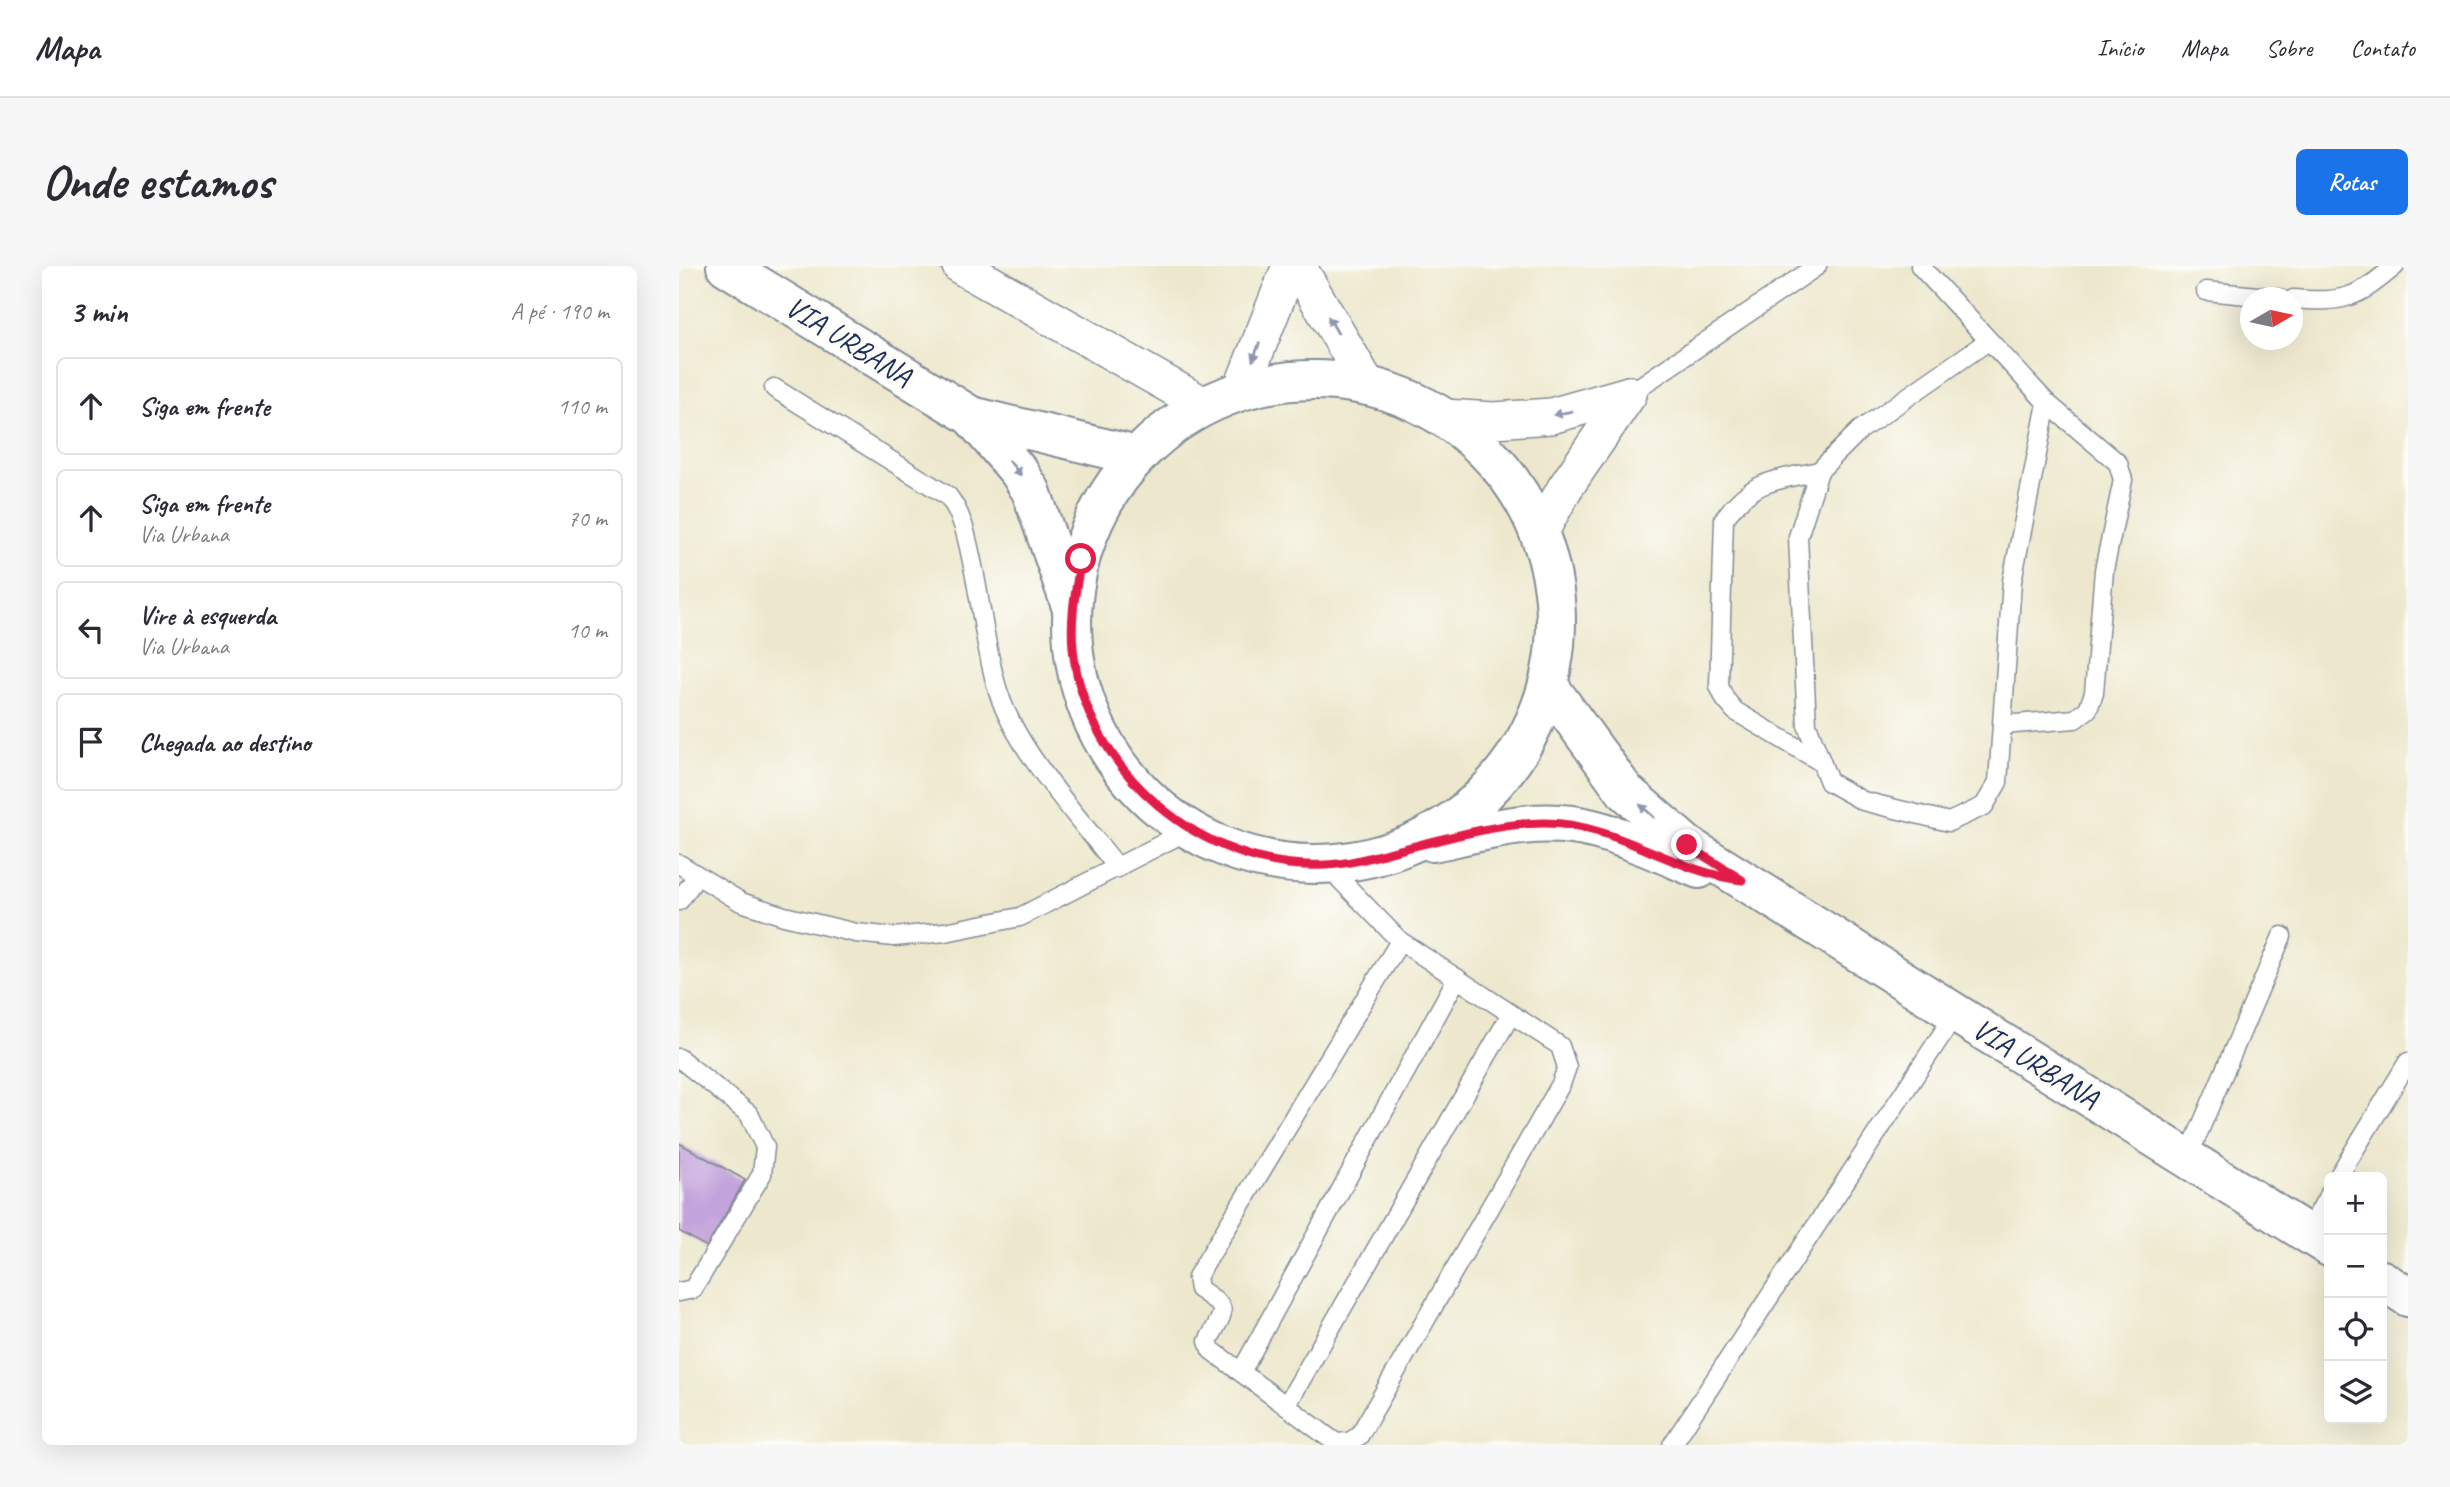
<!DOCTYPE html>
<html lang="pt">
<head>
<meta charset="utf-8">
<style>
	body { margin:0; font-family:Caveat,sans-serif; background:#f7f7f7; color:#2b2b33 }
	.controls { position:absolute; right:21px; bottom:21px; display:grid; overflow:hidden; border-radius:10px; box-shadow:0 7px 28px #0002 }
	.controls button { width:63px; height:63px; display:grid; place-items:center; padding:0; border:0; border-bottom:2px solid #e1e1e2; background:#fff; color:#2b2b33; font:35px sans-serif }
	.compass { position:absolute; left:1561px; top:21px; width:63px; height:63px; border-radius:50%; background:#fff; box-shadow:0 7px 28px #0002; rotate:81deg }
	.stop { position:absolute; width:21px; height:21px; margin:-16px; border:5px solid #e11d48; border-radius:50%; background:#fff }
	.stop.end { background:#e11d48; border-color:#fff; box-shadow:0 2px 7px #0008 }
	.list { margin:0; padding:0; list-style:none }
	h2 { display:flex; justify-content:space-between; align-items:center; height:91px; margin:0; padding:0 28px; font-size:30px }
	h2 small { font-size:23px; font-weight:400; color:#7c7c81 }
	.list li { display:grid; grid-template-columns:46px 1fr auto; gap:21px; align-items:center; box-sizing:border-box; height:98px; margin:0 14px 14px; padding:0 14px; border:2px solid #e1e1e2; border-radius:10px }
	.list b { display:block; font-size:26px; white-space:nowrap }
	.list p { margin:0; font-size:23px; white-space:nowrap; color:#7c7c81 }
	.list em { font-size:23px; font-style:normal; color:#7c7c81 }
	.icon { flex:none; width:38px; height:38px; fill:none; stroke:currentColor; stroke-width:2; stroke-linecap:round; stroke-linejoin:round }
	.map { position:relative; flex:none; width:1729px; height:1179px; overflow:hidden; border-radius:10px }
	header { display:flex; align-items:center; gap:42px; box-sizing:border-box; height:98px; padding:0 35px; background:#fff; border-bottom:2px solid #e1e1e2 }
	header strong { font-size:33px }
	nav { display:flex; gap:38px; margin-inline-start:auto; font-size:24px }
	.intro { display:flex; align-items:center; justify-content:space-between; box-sizing:border-box; height:168px; padding:0 42px }
	h1 { margin:0; font-size:49px }
	.button { padding:18px 32px; border-radius:10px; background:#1a73e8; color:#fff; font-size:24px; font-weight:700 }
	main { display:flex; gap:42px; padding:0 42px }
	aside { flex:1; background:#fff; border-radius:10px; box-shadow:0 7px 28px #0002 }
	.map>svg:first-child { display:block }
	.building { fill:#c3a3dc }
	.lines { fill:none; stroke-linecap:round; stroke-linejoin:round }
	.lane-casing { stroke:#848c96; stroke-width:21 }
	.street-casing { stroke:#848c96; stroke-width:38 }
	.secondary-casing { stroke:#848c96; stroke-width:42 }
	.lane { stroke:#fff; stroke-width:18 }
	.street { stroke:#fff; stroke-width:35 }
	.secondary { stroke:#fff; stroke-width:38 }
	.oneway { fill:#8d97ae }
	.route { stroke:#e11d48; stroke-width:9 }
	.labels { text-anchor:middle; stroke-width:7; stroke-linejoin:round; paint-order:stroke }
	.street-label { font-size:30px; fill:#1b2f5e; stroke:#fdfcf7 }
</style>
</head>
<body>
<header>
<strong>Mapa</strong>
<nav><a>Início</a><a>Mapa</a><a>Sobre</a><a>Contato</a></nav>
</header>
<div class="intro"><h1>Onde estamos</h1><a class="button">Rotas</a></div>
<main>
<aside>
<h2>3 min<small>A pé · 190 m</small></h2>
<ul class="list">
<li><svg class="icon" aria-label="ahead" viewBox="0 0 24 24"><path d="M12 20V5M6 11l6-6 6 6"/></svg><div><b>Siga em frente</b></div><em>110 m</em></li>
<li><svg class="icon" aria-label="ahead" viewBox="0 0 24 24"><path d="M12 20V5M6 11l6-6 6 6"/></svg><div><b>Siga em frente</b><p>Via Urbana</p></div><em>70 m</em></li>
<li><svg class="icon" aria-label="left" viewBox="0 0 24 24"><path d="M17 20v-9H6M10 6l-5 5 5 5"/></svg><div><b>Vire à esquerda</b><p>Via Urbana</p></div><em>10 m</em></li>
<li><svg class="icon" aria-label="arrive" viewBox="0 0 24 24"><path d="M6 21V4h12l-3 4 3 4H6"/></svg><div><b>Chegada ao destino</b></div></li>
</ul>
</aside>
<div class="map">
<svg width="1729" height="1179" viewBox="0 0 1729 1179">
	<rect width="100%" height="100%" fill="#fdfcf7"/>
	<filter id="ink" filterUnits="userSpaceOnUse"><feTurbulence type="fractalNoise" baseFrequency=".0143" numOctaves="2"/><feDisplacementMap in="SourceGraphic" scale="14" xChannelSelector="R" yChannelSelector="G"/><feConvolveMatrix kernelMatrix="1 2 1 2 8 2 1 2 1" color-interpolation-filters="sRGB"/></filter>
	<filter id="wash" filterUnits="userSpaceOnUse"><feTurbulence type="fractalNoise" baseFrequency=".00686" numOctaves="4" result="noise"/><feDisplacementMap in="SourceGraphic" scale="28" xChannelSelector="R" yChannelSelector="G"/><feGaussianBlur stdDeviation="1.57" result="paint"/><feColorMatrix in="noise" values="0 0 0 0 0 0 0 0 0 0 0 0 0 0 0 0 0 1.4 0 .05"/><feComposite in="paint" operator="in"/></filter>
	<g filter="url(#wash)">
		<rect width="100%" height="100%" fill="#ede8cd"/>
		<g id="blocks">
			<polygon class="building" points="0,877 66,914 28,981 0,965"/>
		</g>
	</g>
	<g filter="url(#ink)">
		<use href="#blocks" fill-opacity="0" stroke="#848c96" stroke-width="2"/>
		<g class="lines">
			<g class="lane-casing">
				<g id="lane">
					<polyline points="1241,0 1368,137 1333,315 1319,516 1305,540 1270,556 1184,535 1150,516 1128,459 1119,271 1140,205 1181,164 1309,75"/>
					<polyline points="1527,25 1599,32"/>
					<path d="M1614,33c50,4 63,0 102,-33"/>
					<path d="M95,122l174,108c17,22 20,48 26,75 8,39 12,82 24,120 18,59 82,128 120,177"/>
					<polyline points="950,128 1138,0"/>
					<path d="M1140,205c-45,10 -66,8 -95,48l-5,167 6,13 10,12 86,51"/>
					<polyline points="1324,459 1396,453 1409,443 1415,427 1425,304 1444,214 1439,197 1368,137"/>
					<polyline points="0,598 62,636 105,650 177,667 215,671 266,666 341,651 512,563"/>
					<path d="M647,599l74,76 160,105 7,21 -6,17 -202,352 -10,6 -13,1 -125,-93 -3,-9c17,-32 23,-31 -9,-52l-2,-12 203,-336"/>
					<polyline points="0,635 18,610"/>
					<polyline points="0,792 70,848 86,881 83,908 14,1023 0,1026"/>
					<polyline points="1509,891 1603,670"/>
					<polyline points="1659,911 1729,796"/>
					<polyline points="1629,967 1650,928"/>
					<polyline points="562,1106 778,712"/>
					<polyline points="607,1140 832,748"/>
					<polyline points="993,1179 1277,747"/>
				</g>
			</g>
			<g class="street-casing">
				<g id="street">
					<polyline points="281,0 525,139"/>
					<polyline points="619,0 688,118"/>
					<polyline points="561,126 611,0"/>
					<polyline points="765,151 815,154 872,150 950,128"/>
					<polyline points="861,267 886,222 950,128"/>
				</g>
			</g>
			<g class="secondary-casing">
				<g id="secondary">
					<polyline points="47,0 292,150 340,206 352,225 392,340"/>
					<circle cx="635" cy="356" r="242"/>
					<polyline points="292,150 458,190"/>
					<polyline points="869,419 946,525 1008,579 1650,981"/>
					<path d="M754,576c52,-11 107,-27 160,-13 36,9 72,26 106,40"/>
					<polyline points="1703,1014 1729,1031"/>
				</g>
			</g>
			<use href="#lane" class="lane"/>
			<use href="#street" class="street"/>
			<use href="#secondary" class="secondary"/>
		</g>
		<defs><path id="oneway-solid" d="M-6-.8H1V-3.2L6.5 0L1 3.2V.8H-6Z" transform="scale(1.75)"/></defs>
		<g class="oneway">
			<use href="#oneway-solid" transform="translate(654 59) rotate(-120)"/>
			<use href="#oneway-solid" transform="translate(577 86) rotate(111)"/>
			<use href="#oneway-solid" transform="translate(884 147) rotate(168)"/>
			<use href="#oneway-solid" transform="translate(336 202) rotate(51)"/>
			<use href="#oneway-solid" transform="translate(968 545) rotate(-138)"/>
		</g>
	</g>
	<g class="lines" filter="url(#ink)">
		<path class="route" d="M402,293c-5,29 -11,58 -8,89 11,122 131,224 253,217 25,-1 49,-9 73,-15 44,-11 99,-27 145,-27 71,0 129,49 198,57l-55,-35"/>
	</g>
	<g class="labels">
		<g class="street-label">
			<text transform="translate(170 75) rotate(32)" y="10">VIA URBANA</text>
			<text transform="translate(1357 797) rotate(32)" y="10">VIA URBANA</text>
		</g>
	</g>
</svg>
<div class="controls">
<button>+</button>
<button>−</button>
<button><svg class="icon" aria-label="locate" viewBox="0 0 24 24"><circle cx="12" cy="12" r="6"/><path d="M12 2v4M12 18v4M2 12h4M18 12h4"/></svg></button>
<button><svg class="icon" aria-label="layers" viewBox="0 0 24 24"><path d="M12 4l9 5-9 5-9-5zM3 14l9 5 9-5"/></svg></button>
</div>
<svg class="compass" viewBox="-18 -18 36 36"><path d="M0-13l5 13h-10z" fill="#e53935"/><path d="M0 13l5-13h-10z" fill="#7c7c81"/></svg>
<div class="stop" style="left:402px;top:293px"></div>
<div class="stop end" style="left:1008px;top:579px"></div>
</div>
</main>
</body>
</html>
